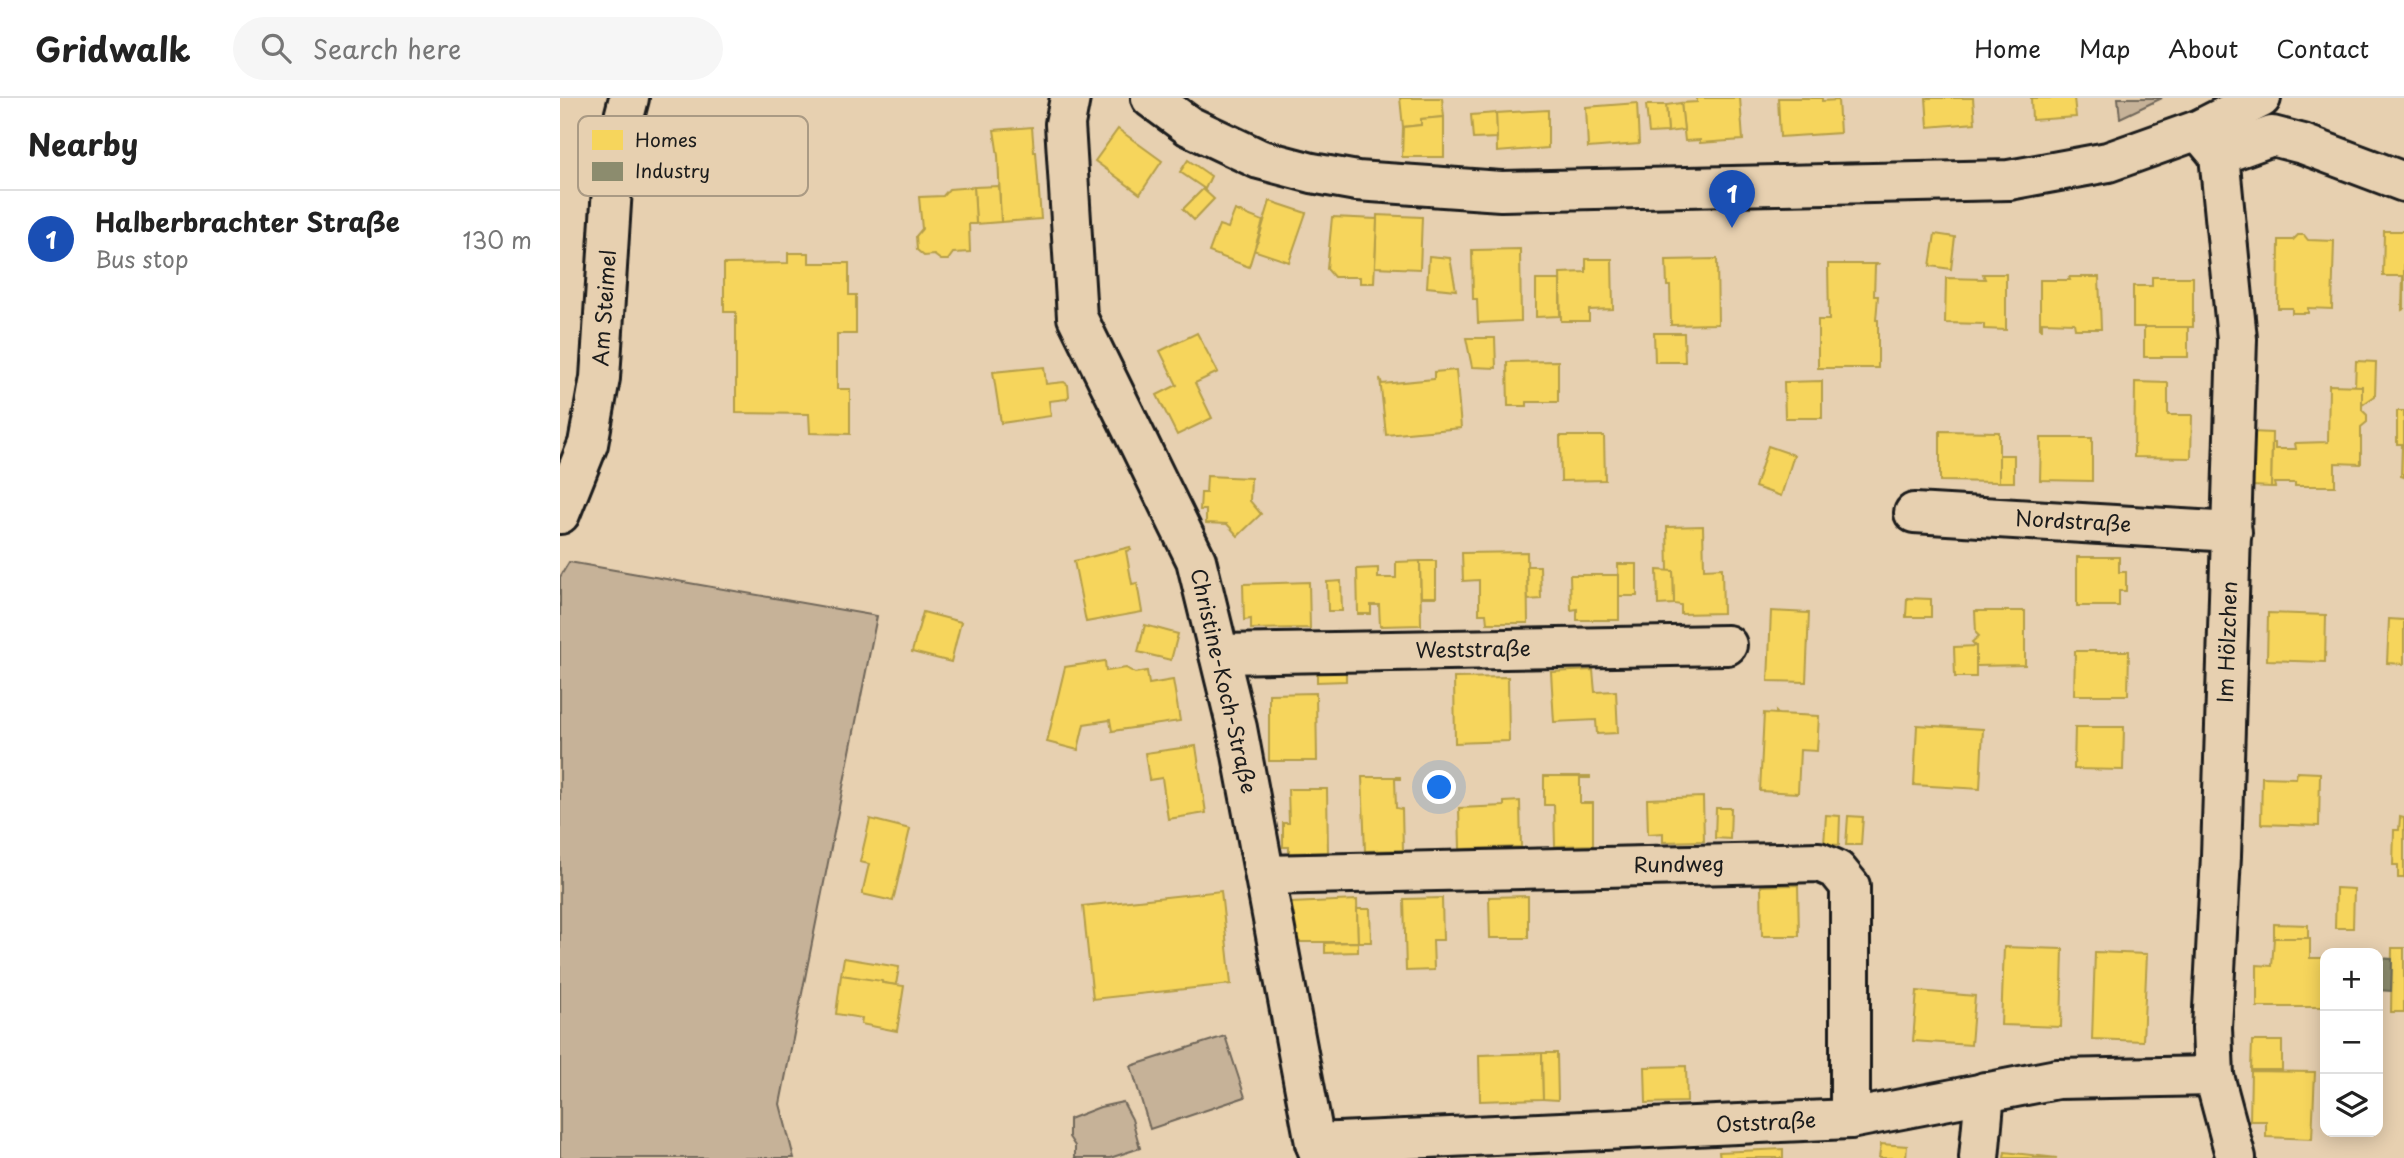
<!DOCTYPE html>
<html lang="en">
<head>
<meta charset="utf-8">
<style>
	body { margin:0; font-family:"Playpen Sans",sans-serif; background:#f6f6f6; color:#222 }
	.controls { position:absolute; right:21px; bottom:21px; display:grid; overflow:hidden; border-radius:14px; box-shadow:0 4px 18px #0003 }
	.controls button { width:63px; height:63px; display:grid; place-items:center; padding:0; border:0; border-bottom:2px solid #e0e0e0; background:#fff; color:#222; font:35px sans-serif }
	.you { position:absolute; left:880px; top:690px; width:24px; height:24px; margin:-18px; border:5px solid #fff; border-radius:50%; background:#1a73e8; box-shadow:0 0 0 10px #1a73e833 }
	.badge { display:grid; place-items:center; width:46px; height:46px; border-radius:50%; background:#7c3aed; color:#fff; font-size:23px; font-weight:700 }
	.pin { position:absolute; translate:-50% -58px; filter:drop-shadow(0 2px 4px #0008) }
	.pin::after { content:''; position:absolute; top:37px; width:24px; height:21px; background:inherit; clip-path:polygon(0 0,100% 0,50% 100%) }
	.list { margin:0; padding:0; list-style:none }
	h2 { display:flex; justify-content:space-between; align-items:center; height:91px; margin:0; padding:0 28px; font-size:30px }
	h2 small { font-size:23px; font-weight:400; color:#767676 }
	.list li { display:grid; grid-template-columns:46px 1fr auto; gap:21px; align-items:center; box-sizing:border-box; height:98px; padding:0 28px; border-top:2px solid #e0e0e0 }
	.list b { display:block; font-size:26px; white-space:nowrap }
	.list p { margin:0; font-size:23px; white-space:nowrap; color:#767676 }
	.list em { font-size:23px; font-style:normal; color:#767676 }
	.icon { flex:none; width:38px; height:38px; fill:none; stroke:currentColor; stroke-width:2; stroke-linecap:round; stroke-linejoin:round }
	.map { position:relative; flex:none; width:1844px; height:1060px; overflow:hidden }
	header { display:flex; align-items:center; gap:42px; box-sizing:border-box; height:98px; padding:0 35px; background:#fff; border-bottom:2px solid #e0e0e0 }
	header strong { font-size:33px }
	nav { display:flex; gap:38px; margin-inline-start:auto; font-size:24px }
	.search { width:490px; height:63px; background:#f6f6f6; display:flex; align-items:center; gap:18px; box-sizing:border-box; padding:0 24px; border-radius:38px; color:#767676; font-size:26px }
	main { display:flex }
	aside { flex:1; background:#fff }
	.map>svg:first-child { display:block }
	.green { fill:#c6b298; stroke:#71675a; stroke-width:2 }
	.homes { fill:#f6d55c; stroke:#b59e49; stroke-width:2 }
	.industry { fill:#8c8c6e; stroke:#6a6a55; stroke-width:2 }
	.lines { fill:none; stroke-linecap:round; stroke-linejoin:round }
	.street-casing { stroke:#1c1c1c; stroke-width:44 }
	.secondary-casing { stroke:#1c1c1c; stroke-width:44 }
	.street { stroke:#e7d0b0; stroke-width:38 }
	.secondary { stroke:#e7d0b0; stroke-width:38 }
	.labels { text-anchor:middle; stroke-width:7; stroke-linejoin:round; paint-order:stroke }
	.street-label { font-size:21px; fill:#1c1c1c; stroke:#e7d0b0 }
	.key { fill:#e7d0b0; stroke:#aa9a84; stroke-width:2 }
	.key-label { font-size:19px; fill:#1c1c1c }
</style>
</head>
<body>
<header>
<strong>Gridwalk</strong>
<div class="search"><svg class="icon" aria-label="search" viewBox="0 0 24 24"><circle cx="10" cy="10" r="6"/><path d="M15 15l6 6"/></svg>Search here</div>
<nav><a>Home</a><a>Map</a><a>About</a><a>Contact</a></nav>
</header>
<main>
<aside>
<h2>Nearby<small></small></h2>
<ul class="list">
<li><span class="badge" style="background:#1a4fb4">1</span><div><b>Halberbrachter Straße</b><p>Bus stop</p></div><em>130 m</em></li>
</ul>
</aside>
<div class="map">
<svg width="1844" height="1060" viewBox="0 0 1844 1060">
	<rect width="100%" height="100%" fill="#e7d0b0"/>
	<filter id="ink" filterUnits="userSpaceOnUse"><feTurbulence type="fractalNoise" baseFrequency=".0143" numOctaves="2"/><feDisplacementMap in="SourceGraphic" scale="14" xChannelSelector="R" yChannelSelector="G"/><feConvolveMatrix kernelMatrix="1 2 1 2 8 2 1 2 1" color-interpolation-filters="sRGB"/></filter>
	<g filter="url(#ink)">
		<g class="green">
			<polygon points="1558,0 1602,0 1560,20"/>
			<polygon points="9,464 317,518 220,1006 234,1060 0,1060 0,479"/>
			<polygon points="665,938 685,999 590,1031 571,968"/>
			<polygon points="563,1004 572,1021 580,1050 550,1060 515,1060 515,1048 509,1039 509,1021 540,1009"/>
		</g>
		<g class="homes">
			<polygon points="840,0 882,0 884,19 861,21 861,27 843,29"/>
			<polygon points="1137,0 1180,0 1183,42 1140,45 1140,42 1125,43 1121,5 1137,4"/>
			<polygon points="1218,0 1262,0 1262,3 1278,2 1280,35 1220,39"/>
			<polygon points="1366,0 1413,0 1415,25 1368,29"/>
			<polygon points="1471,0 1514,0 1516,19 1472,22"/>
			<polygon points="1077,5 1079,46 1028,50 1026,9"/>
			<polygon points="1121,5 1124,32 1108,34 1106,7"/>
			<polygon points="1086,7 1106,7 1108,34 1089,35"/>
			<polygon points="988,12 988,50 937,54 936,15"/>
			<polygon points="936,15 937,40 913,41 911,17"/>
			<polygon points="884,19 884,59 842,59 843,29 861,27 861,21"/>
			<polygon points="472,29 474,54 476,54 481,121 441,124 438,58 434,32"/>
			<polygon points="558,31 602,63 580,96 535,63"/>
			<polygon points="628,62 651,78 645,91 620,74"/>
			<polygon points="439,88 441,124 416,126 414,89"/>
			<polygon points="414,89 416,126 409,126 410,154 393,155 388,162 381,162 374,157 364,158 357,152 356,138 362,131 359,99 383,98 389,91"/>
			<polygon points="643,91 654,101 634,122 623,111"/>
			<polygon points="710,103 746,115 729,164 693,152 698,143"/>
			<polygon points="675,112 703,123 689,169 649,154 659,127 668,130"/>
			<polygon points="817,117 862,119 860,171 815,169"/>
			<polygon points="772,119 817,121 814,185 800,185 800,179 774,179 767,171"/>
			<polygon points="1824,133 1844,133 1844,211 1842,212 1843,178 1823,178"/>
			<polygon points="1375,136 1395,139 1391,171 1370,168"/>
			<polygon points="1738,137 1744,137 1748,142 1774,143 1772,211 1748,210 1748,215 1732,215 1732,210 1718,210 1719,142 1733,142"/>
			<polygon points="960,151 961,223 918,225 917,201 913,201 912,152"/>
			<polygon points="228,155 249,155 249,165 289,165 289,197 296,197 296,236 277,236 277,291 290,291 290,336 250,335 249,316 176,315 176,214 164,214 164,166 228,165"/>
			<polygon points="869,158 890,160 896,192 867,189"/>
			<polygon points="1026,161 1052,161 1053,211 1029,212 1029,223 1001,223 1000,175 1026,174"/>
			<polygon points="1157,161 1158,226 1111,227 1110,188 1107,188 1106,162"/>
			<polygon points="1268,166 1318,166 1315,168 1314,198 1318,198 1316,222 1318,222 1318,270 1258,270 1258,222 1269,222"/>
			<polygon points="1423,176 1446,176 1446,232 1424,231 1424,226 1385,225 1386,180 1425,181"/>
			<polygon points="1509,179 1539,179 1541,231 1515,231 1514,225 1482,224 1482,231 1480,231 1480,182 1510,182"/>
			<polygon points="1592,179 1633,179 1633,229 1573,229 1573,188 1592,188"/>
			<polygon points="976,182 1000,182 1000,218 976,219"/>
			<rect x="1584" y="229" width="44" height="30"/>
			<polygon points="637,235 658,274 635,285 652,320 617,337 597,297 617,287 600,253"/>
			<polygon points="1094,235 1124,235 1125,264 1095,264"/>
			<polygon points="906,240 935,240 936,270 912,269"/>
			<polygon points="998,263 998,304 967,304 967,308 948,308 947,264"/>
			<polygon points="1796,263 1816,264 1815,298 1802,307 1802,288 1795,288"/>
			<polygon points="484,269 486,286 504,284 508,287 509,298 506,301 489,303 491,318 441,325 433,274"/>
			<polygon points="896,272 901,330 826,337 820,280 822,286 874,281 874,274"/>
			<polygon points="1262,283 1262,320 1225,320 1224,284"/>
			<polygon points="1575,284 1608,285 1608,317 1632,317 1631,360 1574,359"/>
			<polygon points="1769,287 1802,288 1802,312 1807,317 1807,324 1801,329 1801,366 1775,365 1775,388 1735,388 1735,385 1714,385 1715,389 1711,389 1712,345 1715,345 1715,351 1736,351 1735,345 1768,344"/>
			<rect x="1837" y="313" width="7" height="33"/>
			<polygon points="1380,333 1439,334 1439,384 1380,383"/>
			<polygon points="1692,334 1712,335 1711,389 1691,388"/>
			<polygon points="1000,338 1044,338 1045,382 1001,383"/>
			<polygon points="1481,340 1532,340 1532,383 1480,382"/>
			<polygon points="1842,346 1844,346 1844,379 1841,378"/>
			<polygon points="1208,348 1234,357 1221,398 1195,389"/>
			<rect x="1439" y="357" width="15" height="27"/>
			<polygon points="647,378 691,380 690,403 701,416 678,438 667,426 646,425 646,412 640,412 641,395 646,395"/>
			<polygon points="1143,428 1144,471 1162,470 1163,515 1121,516 1121,507 1114,506 1113,473 1108,473 1107,429"/>
			<polygon points="570,449 571,452 566,453 572,486 577,485 582,514 526,524 514,463"/>
			<polygon points="967,454 968,525 927,525 926,516 919,516 919,482 903,483 902,455"/>
			<polygon points="1517,459 1559,459 1559,474 1566,474 1566,493 1559,493 1559,508 1517,508"/>
			<polygon points="860,463 861,527 820,528 819,507 811,507 811,516 798,516 797,471 818,470 818,480 836,480 836,464"/>
			<polygon points="860,463 876,463 876,499 861,499"/>
			<polygon points="1058,466 1077,466 1077,498 1059,498"/>
			<polygon points="967,468 980,468 981,501 968,502"/>
			<polygon points="1097,472 1113,473 1114,506 1098,507"/>
			<polygon points="1010,477 1059,477 1059,522 1017,522 1017,511 1011,512"/>
			<polygon points="781,483 782,513 768,513 767,484"/>
			<polygon points="749,484 750,530 691,531 691,521 684,522 683,486"/>
			<polygon points="1347,500 1371,501 1371,519 1346,519"/>
			<polygon points="1211,513 1249,515 1246,584 1208,583"/>
			<polygon points="1415,513 1465,513 1465,567 1416,568 1416,548 1412,544 1419,538 1416,535"/>
			<polygon points="363,514 401,524 391,564 352,554"/>
			<polygon points="1708,515 1766,517 1765,564 1707,562"/>
			<polygon points="1829,521 1844,522 1844,566 1827,565"/>
			<polygon points="585,527 618,536 611,562 578,554"/>
			<polygon points="1416,548 1416,579 1395,579 1394,549"/>
			<polygon points="1515,553 1569,553 1568,597 1514,597"/>
			<polygon points="545,563 546,573 566,570 575,575 587,573 589,586 613,582 620,623 552,633 550,622 524,626 518,652 487,644 505,569"/>
			<polygon points="786,568 786,583 757,584 757,569"/>
			<polygon points="1033,572 1035,594 1056,593 1058,635 1037,636 1036,622 994,624 991,574"/>
			<polygon points="948,579 949,643 895,645 894,580"/>
			<polygon points="756,595 757,663 709,663 709,596"/>
			<polygon points="1216,614 1218,616 1259,618 1257,653 1240,652 1238,695 1200,693 1204,615 1216,616"/>
			<polygon points="1357,627 1423,631 1420,691 1354,687"/>
			<polygon points="1515,629 1564,629 1563,672 1514,671"/>
			<polygon points="636,648 646,715 608,721 602,680 589,682 585,655"/>
			<polygon points="1737,674 1760,675 1759,728 1701,726 1702,679 1736,680"/>
			<polygon points="984,678 1030,678 1030,680 1020,680 1020,705 1033,705 1033,747 995,748 994,707 984,707"/>
			<polygon points="802,679 840,679 840,681 835,681 836,710 842,711 843,752 805,753"/>
			<polygon points="728,691 767,691 768,754 729,755 729,749 723,749 723,725 729,725"/>
			<polygon points="1143,699 1144,743 1103,744 1103,735 1088,736 1087,701"/>
			<polygon points="960,703 961,749 900,751 899,710 944,708 944,704"/>
			<polygon points="1156,710 1171,710 1170,741 1155,740"/>
			<polygon points="1266,717 1280,718 1279,747 1264,746"/>
			<polygon points="1288,718 1303,719 1301,747 1286,747"/>
			<polygon points="1840,719 1844,720 1844,780 1838,780 1838,767 1833,767 1834,732 1839,732"/>
			<polygon points="310,721 350,731 333,803 302,796 309,766 300,764"/>
			<polygon points="1238,787 1239,838 1202,838 1201,788"/>
			<polygon points="1776,790 1794,791 1793,830 1775,830"/>
			<polygon points="661,793 671,886 533,901 523,808"/>
			<polygon points="968,798 968,840 930,840 929,799"/>
			<polygon points="882,800 883,842 873,842 874,872 846,873 844,801"/>
			<polygon points="797,802 798,844 732,844 731,805"/>
			<polygon points="797,811 810,811 811,844 798,844"/>
			<polygon points="1714,826 1748,827 1748,840 1714,840"/>
			<polygon points="1714,840 1750,840 1750,860 1765,860 1765,909 1697,909 1697,867 1712,868"/>
			<polygon points="798,844 798,854 765,855 765,845"/>
			<polygon points="1444,849 1503,851 1501,929 1441,927"/>
			<polygon points="1832,850 1844,850 1844,914 1831,914"/>
			<polygon points="1535,854 1587,856 1583,943 1532,941"/>
			<polygon points="284,860 339,869 336,887 281,877"/>
			<polygon points="281,877 322,883 322,885 344,888 337,933 301,926 302,920 276,916"/>
			<polygon points="1357,893 1415,898 1411,947 1353,943"/>
			<polygon points="1692,943 1722,943 1722,972 1691,972"/>
			<polygon points="982,955 983,1001 920,1003 919,957"/>
			<polygon points="982,955 997,955 998,1002 983,1001"/>
			<polygon points="1126,968 1127,1004 1086,1005 1085,969"/>
			<polygon points="1691,973 1755,974 1752,1041 1706,1039 1706,1023 1690,1023"/>
			<polygon points="1321,1046 1347,1048 1346,1060 1319,1060"/>
			<polygon points="1223,1051 1223,1060 1160,1060 1159,1054"/>
			<polygon points="1445,1054 1497,1060 1444,1060"/>
		</g>
		<polygon class="industry" points="1818,860 1832,861 1831,893 1818,892"/>
		<g class="lines">
			<g class="street-casing">
				<g id="street">
					<polyline points="510,0 505,26 517,219 636,462 677,630 755,1045 761,1060"/>
					<polyline points="1638,32 1659,57 1677,241 1661,758 1652,930 1654,978 1676,1060"/>
					<polyline points="1659,57 1712,38 1743,46 1844,84"/>
					<polyline points="1354,415 1672,434"/>
					<polyline points="659,556 1167,547"/>
					<polyline points="705,777 1259,764 1277,772 1290,788 1290,1021"/>
					<polyline points="755,1045 1290,1021 1497,981 1654,978"/>
					<polyline points="1419,1060 1425,994"/>
				</g>
			</g>
			<g class="secondary-casing">
				<g id="secondary">
					<polyline points="591,0 629,28 699,61 752,75 797,83 941,93 1449,82 1548,64 1638,32 1701,0"/>
					<polyline points="0,416 28,346 40,280 54,58 69,0"/>
				</g>
			</g>
			<use href="#street" class="street"/>
			<use href="#secondary" class="secondary"/>
		</g>
	</g>
	<g class="labels">
		<g class="street-label">
			<text transform="translate(45 210) rotate(-86)" y="7">Am Steimel</text>
			<text transform="translate(1513 424) rotate(3)" y="7">Nordstraße</text>
			<text transform="translate(1668 544) rotate(-88)" y="7">Im Hölzchen</text>
			<text transform="translate(913 552) rotate(-1)" y="7">Weststraße</text>
			<text transform="translate(663 583) rotate(77)" y="7">Christine-Koch-Straße</text>
			<text transform="translate(1119 767) rotate(-1)" y="7">Rundweg</text>
			<text transform="translate(1206 1025) rotate(-3)" y="7">Oststraße</text>
		</g>
	</g>
	<rect x="18" y="18" width="230" height="80" rx="10" class="key"/>
	<rect x="32" y="32" width="31" height="20" fill="#f6d55c"/>
	<rect x="32" y="64" width="31" height="19" fill="#8c8c6e"/>
	<g class="key-label">
		<text x="75" y="49">Homes</text>
		<text x="75" y="80">Industry</text>
	</g>
</svg>
<div class="controls">
<button>+</button>
<button>−</button>
<button><svg class="icon" aria-label="layers" viewBox="0 0 24 24"><path d="M12 4l9 5-9 5-9-5zM3 14l9 5 9-5"/></svg></button>
</div>
<div class="you"></div>
<div class="pin badge" style="left:1172px;top:130px;background:#1a4fb4">1</div>
</div>
</main>
</body>
</html>
